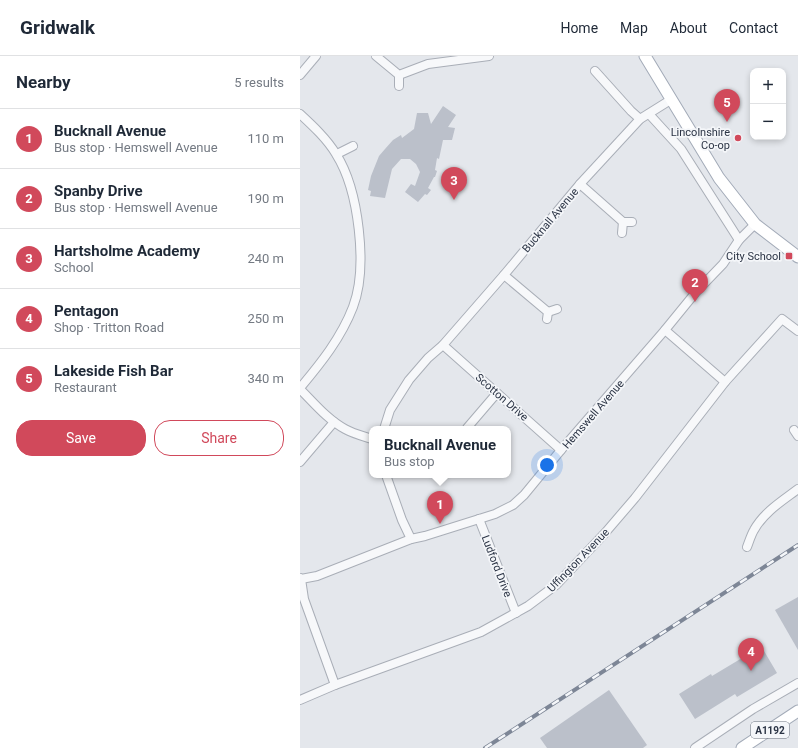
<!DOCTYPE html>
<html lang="en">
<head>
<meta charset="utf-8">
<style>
	body { margin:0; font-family:Roboto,sans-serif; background:#f2f2f3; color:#1f2937 }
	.controls { position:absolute; right:12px; top:12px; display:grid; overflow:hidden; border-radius:8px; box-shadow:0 2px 6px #0003 }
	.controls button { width:36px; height:36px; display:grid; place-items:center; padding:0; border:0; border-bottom:1px solid #e0e1e3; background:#fff; color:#1f2937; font:20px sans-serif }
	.you { position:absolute; left:247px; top:409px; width:14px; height:14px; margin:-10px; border:3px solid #fff; border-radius:50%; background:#1a73e8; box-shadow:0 0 0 6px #1a73e833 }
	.badge { display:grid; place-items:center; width:26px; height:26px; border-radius:50%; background:#d1495b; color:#fff; font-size:13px; font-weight:700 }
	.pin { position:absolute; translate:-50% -33px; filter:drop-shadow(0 1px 2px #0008) }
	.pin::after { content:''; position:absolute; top:21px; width:14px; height:12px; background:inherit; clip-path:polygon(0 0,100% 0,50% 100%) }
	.popup { position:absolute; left:69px; top:370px; width:142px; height:52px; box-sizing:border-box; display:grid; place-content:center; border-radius:8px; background:#fff; filter:drop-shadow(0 1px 3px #0005); font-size:13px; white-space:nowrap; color:#747a83 }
	.popup b { font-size:15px; color:#1f2937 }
	.popup::after { content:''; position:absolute; left:50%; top:100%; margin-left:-8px; border:8px solid transparent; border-top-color:#fff }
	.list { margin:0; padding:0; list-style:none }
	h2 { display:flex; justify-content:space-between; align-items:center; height:52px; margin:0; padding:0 16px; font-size:17px }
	h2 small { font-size:13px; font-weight:400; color:#747a83 }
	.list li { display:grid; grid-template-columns:26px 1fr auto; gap:12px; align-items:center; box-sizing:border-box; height:60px; padding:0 16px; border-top:1px solid #e0e1e3 }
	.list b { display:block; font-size:15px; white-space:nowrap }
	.list p { margin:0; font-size:13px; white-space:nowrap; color:#747a83 }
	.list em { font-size:13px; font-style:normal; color:#747a83 }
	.actions { display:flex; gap:8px; padding:12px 16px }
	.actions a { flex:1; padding:9px 0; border:1px solid #d1495b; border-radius:16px; text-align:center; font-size:14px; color:#d1495b }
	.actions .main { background:#d1495b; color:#fff }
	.map { position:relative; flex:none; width:498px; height:692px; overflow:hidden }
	header { display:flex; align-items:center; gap:24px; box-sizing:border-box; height:56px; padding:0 20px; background:#fff; border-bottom:1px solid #e0e1e3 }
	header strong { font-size:19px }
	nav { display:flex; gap:22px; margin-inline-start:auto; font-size:14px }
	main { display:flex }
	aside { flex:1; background:#fff }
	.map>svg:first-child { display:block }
	.building { fill:#bbc0ca }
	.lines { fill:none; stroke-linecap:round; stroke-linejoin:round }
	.minor-casing { stroke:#a9aeb7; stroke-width:10 }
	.major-casing { stroke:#a3abb8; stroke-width:13 }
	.minor { stroke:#f7f8fa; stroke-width:8 }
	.major { stroke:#fff; stroke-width:11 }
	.rail-casing { stroke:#7d8696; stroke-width:4 }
	.rail { stroke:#f4f6f9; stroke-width:2.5; stroke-dasharray:8; stroke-linecap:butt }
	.poi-dot { fill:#d1495b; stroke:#f4f6f9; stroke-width:1.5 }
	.labels { text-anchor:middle; stroke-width:3.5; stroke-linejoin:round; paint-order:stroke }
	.shield { fill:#f4f6f9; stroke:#676e7b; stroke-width:1 }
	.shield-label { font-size:10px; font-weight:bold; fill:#2b3445 }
	.poi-label { font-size:11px; fill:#2b3445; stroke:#f4f6f9; text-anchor:end }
	.street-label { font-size:11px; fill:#2b3445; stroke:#f4f6f9 }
</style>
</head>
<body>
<header>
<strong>Gridwalk</strong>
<nav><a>Home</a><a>Map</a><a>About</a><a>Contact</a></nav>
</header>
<main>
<aside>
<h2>Nearby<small>5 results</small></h2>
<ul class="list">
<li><span class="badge">1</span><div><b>Bucknall Avenue</b><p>Bus stop · Hemswell Avenue</p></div><em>110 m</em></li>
<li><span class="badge">2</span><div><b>Spanby Drive</b><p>Bus stop · Hemswell Avenue</p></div><em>190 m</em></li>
<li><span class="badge">3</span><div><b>Hartsholme Academy</b><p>School</p></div><em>240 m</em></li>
<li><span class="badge">4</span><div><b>Pentagon</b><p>Shop · Tritton Road</p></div><em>250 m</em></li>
<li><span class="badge">5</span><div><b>Lakeside Fish Bar</b><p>Restaurant</p></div><em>340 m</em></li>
</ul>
<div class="actions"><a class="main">Save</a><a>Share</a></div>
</aside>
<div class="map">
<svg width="498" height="692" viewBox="0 0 498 692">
	<rect width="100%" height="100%" fill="#e4e7ec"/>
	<g class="building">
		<polygon points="143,50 156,59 148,71 155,72 152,84 143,84 139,103 137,102 135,114 137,115 135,121 134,121 128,132 131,134 127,139 125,138 118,146 105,136 111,128 115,130 120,116 116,108 110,103 101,103 92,113 85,142 70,140 71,135 68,134 71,120 79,100 85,93 93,84 101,79 102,82 114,73 117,57 128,57 131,68"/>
		<polygon points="498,541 498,594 475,554"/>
		<polygon points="457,583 477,617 437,641 435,638 395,663 379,638 411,618 412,620 452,596 448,589"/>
		<polygon points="309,634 347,689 343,692 247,692 240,682"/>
	</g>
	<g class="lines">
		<g class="minor-casing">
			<g id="minor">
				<polyline points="76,0 99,19 128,8 189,0"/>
				<polyline points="295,15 331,55 340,63"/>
				<polyline points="0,19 16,0"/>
				<polyline points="99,30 99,19"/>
				<path d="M0,58c13,12 27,25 36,40 23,36 32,114 17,153 -12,31 -32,56 -53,81"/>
				<polyline points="349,58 381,93 439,184"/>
				<polyline points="37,98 53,90"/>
				<polyline points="280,128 323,166"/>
				<polyline points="323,166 332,166"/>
				<polyline points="322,177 323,166"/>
				<polyline points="204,219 248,256 247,263"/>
				<polyline points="248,256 257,253"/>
				<polyline points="365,274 425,326"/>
				<polyline points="143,289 261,394"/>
				<path d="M0,333c14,14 28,31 45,40 9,5 18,7 27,10"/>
				<polyline points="167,372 197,337"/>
				<polyline points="84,373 90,354 109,324 128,302 143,289 204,219 280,128 340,63 372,43"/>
				<polyline points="494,374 498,380"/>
				<polyline points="0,406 34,366"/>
				<polyline points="86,419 102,464 111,483"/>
				<polyline points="179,463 216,557"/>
				<path d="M447,491c2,-5 4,-12 7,-17 10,-18 28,-29 44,-41"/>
				<polyline points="0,522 1,523 4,543 35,629"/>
				<polyline points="1,523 17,520 111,483 125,480 195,458 213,449 224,439 261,394 365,274 396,236 423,208 439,184 455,168"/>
				<polyline points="0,644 35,629 181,576 228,550 256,529 305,477 335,442 425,326 482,263 498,275"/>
				<polyline points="395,692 453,653 498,627"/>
			</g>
		</g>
		<g class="major-casing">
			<g id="major">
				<polyline points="345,0 419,122 455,168 498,201"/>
				<polyline points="442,692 498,655"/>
			</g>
		</g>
		<use href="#minor" class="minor"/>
		<use href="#major" class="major"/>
		<g class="rail-casing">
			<polyline id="rail" points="185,692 498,489"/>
		</g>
		<use href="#rail" class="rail"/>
	</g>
	<g class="poi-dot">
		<circle cx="438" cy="82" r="4"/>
		<rect x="485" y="196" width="8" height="8" rx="2"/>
	</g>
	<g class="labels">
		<rect class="shield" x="451" y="666" width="38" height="16" rx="3"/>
		<g class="shield-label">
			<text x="470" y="678">A1192</text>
		</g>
		<g class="poi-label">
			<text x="430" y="80">Lincolnshire<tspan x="430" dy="13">Co-op</tspan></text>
			<text x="481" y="204">City School</text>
		</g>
		<g class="street-label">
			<text transform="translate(250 164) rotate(-50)" y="4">Bucknall Avenue</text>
			<text transform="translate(202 341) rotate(41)" y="4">Scotton Drive</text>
			<text transform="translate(293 358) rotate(-49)" y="4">Hemswell Avenue</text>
			<text transform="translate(278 504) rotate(-46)" y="4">Uffington Avenue</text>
			<text transform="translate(197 510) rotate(69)" y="4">Ludford Drive</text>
		</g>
	</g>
</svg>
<div class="controls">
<button>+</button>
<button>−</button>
</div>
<div class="you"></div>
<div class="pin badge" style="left:140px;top:468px">1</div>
<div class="popup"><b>Bucknall Avenue</b>Bus stop</div>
<div class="pin badge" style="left:395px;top:246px">2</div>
<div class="pin badge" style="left:154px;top:144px">3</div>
<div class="pin badge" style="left:451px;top:615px">4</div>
<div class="pin badge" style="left:427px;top:66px">5</div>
</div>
</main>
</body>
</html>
